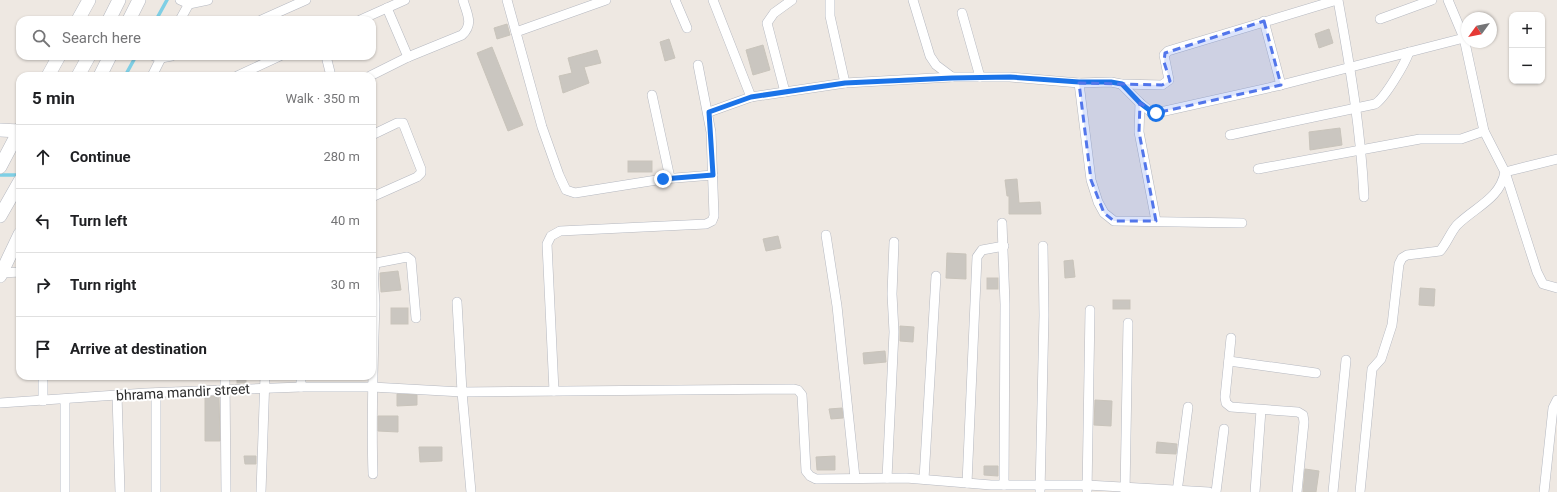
<!DOCTYPE html>
<html lang="en">
<head>
<meta charset="utf-8">
<style>
	body { margin:0; font-family:Roboto,sans-serif; background:#f2f2f2; color:#202124 }
	.controls { position:absolute; right:12px; top:12px; display:grid; overflow:hidden; border-radius:8px; box-shadow:0 1px 3px #0004 }
	.controls button { width:36px; height:36px; display:grid; place-items:center; padding:0; border:0; border-bottom:1px solid #e0e0e0; background:#fff; color:#202124; font:20px sans-serif }
	.compass { position:absolute; left:1461px; top:12px; width:36px; height:36px; border-radius:50%; background:#fff; box-shadow:0 1px 3px #0004; rotate:237deg }
	.stop { position:absolute; width:12px; height:12px; margin:-9px; border:3px solid #1a73e8; border-radius:50%; background:#fff }
	.stop.end { background:#1a73e8; border-color:#fff; box-shadow:0 1px 4px #0008 }
	.list { margin:0; padding:0; list-style:none }
	h2 { display:flex; justify-content:space-between; align-items:center; height:52px; margin:0; padding:0 16px; font-size:17px }
	h2 small { font-size:13px; font-weight:400; color:#757577 }
	.list li { display:grid; grid-template-columns:26px 1fr auto; gap:12px; align-items:center; box-sizing:border-box; height:64px; padding:0 16px; border-top:1px solid #e0e0e0 }
	.list b { display:block; font-size:15px; white-space:nowrap }
	.list em { font-size:13px; font-style:normal; color:#757577 }
	.icon { flex:none; width:22px; height:22px; fill:none; stroke:currentColor; stroke-width:2; stroke-linecap:round; stroke-linejoin:round }
	.map { position:relative; flex:none; width:1557px; height:492px; overflow:hidden }
	.search { position:absolute; background:#fff; box-shadow:0 1px 3px #0004; left:16px; top:16px; width:360px; height:44px; display:flex; align-items:center; gap:10px; box-sizing:border-box; padding:0 14px; border-radius:12px; color:#757577; font-size:15px }
	.panel { position:absolute; background:#fff; box-shadow:0 1px 3px #0004; left:16px; top:72px; width:360px; height:308px; border-radius:12px }
	.map>svg:first-child { display:block }
	.lines { fill:none; stroke-linecap:round; stroke-linejoin:round }
	.stream { stroke:#7fcfe5; stroke-width:3.5 }
	.building { fill:#cac6c0; stroke:#c9c4bb }
	.street-casing { stroke:#b5b8c0; stroke-width:10 }
	.secondary-casing { stroke:#b5b8c0; stroke-width:14 }
	.street { stroke:#fff; stroke-width:9 }
	.secondary { stroke:#fff; stroke-width:13 }
	.route { stroke:#1a73e8; stroke-width:5 }
	.marked { fill:#5276eb; fill-opacity:0.2; stroke:#5276eb; stroke-width:3; stroke-dasharray:8 5; stroke-linejoin:round }
	.labels { text-anchor:middle; stroke-width:4; stroke-linejoin:round; paint-order:stroke }
	.street-label { font-size:14px; fill:#2e2e2e; stroke:#fff }
</style>
</head>
<body>
<div class="map">
<svg width="1557" height="492" viewBox="0 0 1557 492">
	<rect width="100%" height="100%" fill="#eee8e2"/>
	<g class="lines">
		<g class="stream">
			<polyline points="156,20 167,0"/>
			<polyline points="125,76 136,56"/>
			<polyline points="0,175 20,175"/>
		</g>
	</g>
	<g class="building">
		<polygon points="507,24 510,35 497,39 494,28"/>
		<polygon points="1329,29 1333,43 1319,48 1315,34"/>
		<polygon points="669,39 675,58 665,61 660,42"/>
		<polygon points="763,45 770,70 753,75 746,50"/>
		<polygon points="492,47 523,125 508,131 477,53"/>
		<polygon points="597,50 601,63 584,67 589,83 563,93 559,76 572,73 568,58"/>
		<polygon points="1340,128 1342,145 1310,150 1309,132"/>
		<rect x="628" y="161" width="24" height="11"/>
		<polygon points="1017,179 1019,203 1040,202 1041,214 1009,214 1009,196 1007,196 1005,180"/>
		<polygon points="778,236 781,248 766,251 763,239"/>
		<polygon points="947,253 966,254 966,279 946,278"/>
		<polygon points="1073,260 1075,277 1065,278 1064,261"/>
		<polygon points="398,271 401,290 381,292 380,273"/>
		<rect x="987" y="278" width="11" height="11"/>
		<polygon points="1420,288 1435,289 1434,306 1419,305"/>
		<rect x="1113" y="300" width="17" height="9"/>
		<rect x="391" y="308" width="17" height="16"/>
		<polygon points="900,326 914,327 913,342 900,341"/>
		<polygon points="885,351 886,362 864,364 863,353"/>
		<rect x="237" y="376" width="9" height="7"/>
		<polygon points="397,394 417,395 417,405 397,406"/>
		<polygon points="219,396 220,441 205,441 205,397"/>
		<polygon points="1095,400 1112,401 1111,426 1094,425"/>
		<polygon points="842,408 843,418 831,419 829,409"/>
		<polygon points="378,416 398,416 398,432 378,431"/>
		<polygon points="1157,442 1177,444 1176,454 1156,453"/>
		<polygon points="419,447 442,447 442,461 420,462"/>
		<polygon points="244,456 256,456 256,464 245,464"/>
		<polygon points="835,456 835,470 817,470 816,457"/>
		<polygon points="984,466 998,466 998,476 984,475"/>
		<polygon points="1305,469 1319,471 1316,492 1303,492"/>
	</g>
	<g class="lines">
		<g class="street-casing">
			<g id="street">
				<polyline points="180,0 189,4 208,0"/>
				<polyline points="507,0 542,127 559,175 566,190 575,193 663,179 713,175"/>
				<polyline points="675,0 687,28"/>
				<polyline points="713,0 751,97"/>
				<polyline points="830,0 830,16 845,83"/>
				<polyline points="913,0 930,56 936,65 952,77"/>
				<path d="M1338,0c12,66 23,131 26,197"/>
				<polyline points="1448,0 1464,38 1484,131 1505,172 1537,272 1543,284 1557,288"/>
				<polyline points="387,8 408,57"/>
				<polyline points="962,13 980,77"/>
				<polyline points="1380,19 1432,0"/>
				<polyline points="180,20 191,0"/>
				<polyline points="261,20 306,0"/>
				<polyline points="360,20 405,0"/>
				<polyline points="1264,21 1281,85"/>
				<polyline points="516,32 606,0"/>
				<polyline points="154,56 161,58 172,56"/>
				<polyline points="326,56 331,76"/>
				<polyline points="152,76 162,56"/>
				<polyline points="237,76 280,56"/>
				<path d="M370,76l38,-19 54,-22c12,-11 5,-21 1,-35"/>
				<polyline points="1079,83 1091,180 1098,202 1104,213 1114,221 1242,223"/>
				<polyline points="1121,84 1162,85 1169,80 1164,55 1168,51 1337,0"/>
				<polyline points="785,92 767,23 774,13 792,0"/>
				<polyline points="652,95 670,178"/>
				<polyline points="1140,103 1139,132 1156,221"/>
				<polyline points="709,112 751,97 845,83 952,77 1010,77 1079,83 1111,82 1121,84 1140,103 1151,112 1156,113 1281,85 1464,38"/>
				<polyline points="372,135 397,123 403,123 421,169 421,173 417,177 372,197"/>
				<path d="M1230,135l145,-31c9,-5 30,-40 34,-52"/>
				<polyline points="1258,169 1420,139 1461,139 1484,131"/>
				<polyline points="1002,223 1005,304 1004,485"/>
				<polyline points="826,235 837,306 855,478"/>
				<polyline points="2,273 20,272"/>
				<polyline points="457,302 462,392 471,492"/>
				<polyline points="1231,338 1225,397 1226,403 1231,407 1298,412 1303,415 1304,422 1297,492"/>
				<polyline points="1229,361 1316,373"/>
				<polyline points="43,376 43,401"/>
				<polyline points="225,376 226,492"/>
				<polyline points="301,376 301,387"/>
				<polyline points="554,391 547,244 551,236 560,231 706,224 712,221 714,216 711,132 698,65"/>
				<polyline points="117,395 120,492"/>
				<polyline points="65,399 65,492"/>
				<polyline points="0,403 146,393 301,387 372,387 462,392 794,389 798,390 802,395 806,471 810,476 816,479 906,478 991,485 1087,485 1209,492"/>
				<path d="M373,474c-2,-56 0,-112 2,-169 0,-13 -4,-31 1,-42l31,-6 4,3 5,58"/>
				<polyline points="887,478 894,332 892,294 894,242"/>
				<polyline points="924,479 936,276"/>
				<polyline points="967,483 977,257 982,250 1004,246"/>
				<polyline points="156,492 156,393"/>
				<polyline points="261,492 265,376"/>
				<polyline points="1040,492 1044,315 1043,246"/>
				<polyline points="1087,492 1090,310"/>
				<polyline points="1125,492 1128,323"/>
				<polyline points="1177,492 1188,407"/>
				<polyline points="1216,492 1224,429"/>
				<polyline points="1255,492 1261,410"/>
				<polyline points="1333,492 1346,360"/>
				<path d="M1360,492l12,-123 9,-10 11,-34 7,-61 3,-6 5,-3 33,-4c7,-8 10,-18 17,-26 18,-18 43,-26 48,-53l52,-13"/>
				<polyline points="1544,492 1553,408 1557,400"/>
			</g>
		</g>
		<g class="secondary-casing">
			<g id="secondary">
				<polyline points="78,20 89,0"/>
				<polyline points="109,20 119,0"/>
				<polyline points="129,20 139,0"/>
				<polyline points="48,76 59,56"/>
				<polyline points="78,76 89,56"/>
				<polyline points="100,76 110,56"/>
				<polyline points="0,130 19,131"/>
				<polyline points="0,167 20,129"/>
				<polyline points="0,216 20,181"/>
				<polyline points="0,276 20,234"/>
			</g>
		</g>
		<use href="#street" class="street"/>
		<use href="#secondary" class="secondary"/>
	</g>
	<g class="lines">
		<polyline class="route" points="663,179 713,175 709,112 751,97 845,83 952,78 1010,77 1079,82 1111,82 1122,84 1140,103 1152,112 1156,113"/>
	</g>
	<path class="marked" d="M1264,21l17,64 -125,28 -16,-10 -1,29 17,89h-42l-10,-8 -13,-33 -12,-97 83,2 8,-4 -6,-19 1,-9z"/>
	<g class="labels">
		<g class="street-label">
			<text transform="translate(183 392) rotate(-3)" y="5">bhrama mandir street</text>
		</g>
	</g>
</svg>
<div class="controls">
<button>+</button>
<button>−</button>
</div>
<svg class="compass" viewBox="-18 -18 36 36"><path d="M0-13l5 13h-10z" fill="#e53935"/><path d="M0 13l5-13h-10z" fill="#757577"/></svg>
<div class="stop" style="left:1156px;top:113px"></div>
<div class="stop end" style="left:663px;top:179px"></div>
<div class="search"><svg class="icon" aria-label="search" viewBox="0 0 24 24"><circle cx="10" cy="10" r="6"/><path d="M15 15l6 6"/></svg>Search here</div>
<section class="panel">
<h2>5 min<small>Walk · 350 m</small></h2>
<ul class="list">
<li><svg class="icon" aria-label="ahead" viewBox="0 0 24 24"><path d="M12 20V5M6 11l6-6 6 6"/></svg><div><b>Continue</b></div><em>280 m</em></li>
<li><svg class="icon" aria-label="left" viewBox="0 0 24 24"><path d="M17 20v-9H6M10 6l-5 5 5 5"/></svg><div><b>Turn left</b></div><em>40 m</em></li>
<li><svg class="icon" aria-label="right" viewBox="0 0 24 24"><path d="M7 20v-9h11M14 6l5 5-5 5"/></svg><div><b>Turn right</b></div><em>30 m</em></li>
<li><svg class="icon" aria-label="arrive" viewBox="0 0 24 24"><path d="M6 21V4h12l-3 4 3 4H6"/></svg><div><b>Arrive at destination</b></div></li>
</ul>
</section>
</div>
</body>
</html>
